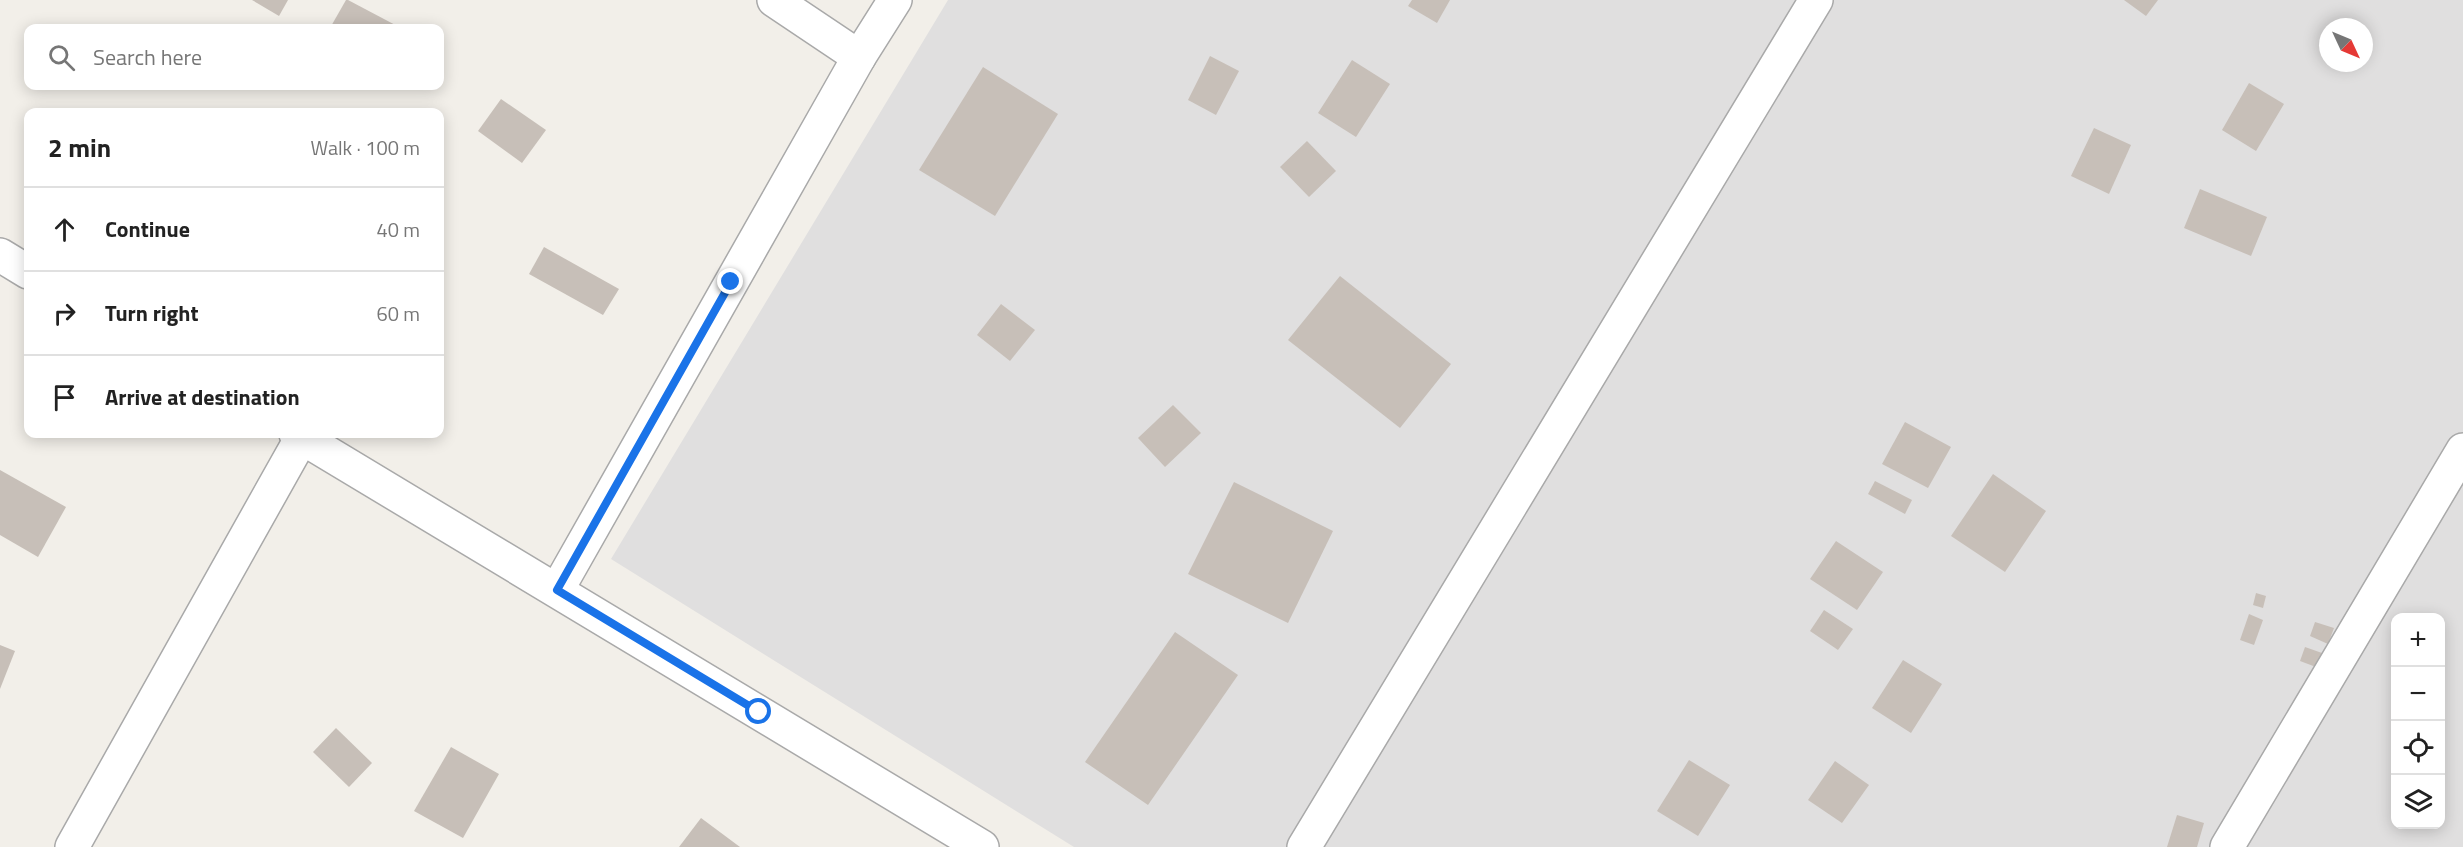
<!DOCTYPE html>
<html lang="en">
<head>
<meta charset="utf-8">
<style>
	body { margin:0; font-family:"Titillium Web",sans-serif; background:#f6f6f6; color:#222 }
	.controls { position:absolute; right:18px; bottom:18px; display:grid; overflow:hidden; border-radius:12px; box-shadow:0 3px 15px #0003 }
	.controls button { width:54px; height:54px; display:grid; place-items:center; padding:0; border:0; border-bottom:2px solid #e0e0e0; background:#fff; color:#222; font:30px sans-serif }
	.compass { position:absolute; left:2319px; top:18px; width:54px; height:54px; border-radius:50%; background:#fff; box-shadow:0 3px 15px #0003; rotate:134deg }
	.stop { position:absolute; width:18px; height:18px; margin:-14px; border:4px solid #1a73e8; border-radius:50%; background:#fff }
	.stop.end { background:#1a73e8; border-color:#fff; box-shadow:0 2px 6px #0008 }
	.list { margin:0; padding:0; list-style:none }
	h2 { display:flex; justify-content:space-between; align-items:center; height:78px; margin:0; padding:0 24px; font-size:26px }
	h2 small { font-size:20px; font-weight:400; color:#767676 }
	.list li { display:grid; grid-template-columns:39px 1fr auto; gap:18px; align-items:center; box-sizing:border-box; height:84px; padding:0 24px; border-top:2px solid #e0e0e0 }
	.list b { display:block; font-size:22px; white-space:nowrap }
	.list em { font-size:20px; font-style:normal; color:#767676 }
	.icon { flex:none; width:33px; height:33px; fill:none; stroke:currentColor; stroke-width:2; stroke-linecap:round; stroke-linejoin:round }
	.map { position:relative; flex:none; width:2463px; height:847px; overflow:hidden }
	.search { position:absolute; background:#fff; box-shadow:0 3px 15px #0003; left:24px; top:24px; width:420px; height:66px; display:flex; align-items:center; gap:15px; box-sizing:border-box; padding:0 21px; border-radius:12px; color:#767676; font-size:22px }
	.panel { position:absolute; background:#fff; box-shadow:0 3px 15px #0003; left:24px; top:108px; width:420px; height:330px; border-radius:12px }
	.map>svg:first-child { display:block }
	.residential { fill:#e0dfdf; fill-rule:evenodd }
	.building { fill:#c7bfb8 }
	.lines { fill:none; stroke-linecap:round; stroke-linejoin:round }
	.minor-casing { stroke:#a9a9a9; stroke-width:36 }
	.minor { stroke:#fff; stroke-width:33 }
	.route { stroke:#1a73e8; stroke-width:8 }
</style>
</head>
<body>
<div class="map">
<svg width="2463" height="847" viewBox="0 0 2463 847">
	<rect width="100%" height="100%" fill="#f2efe9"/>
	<path class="residential" d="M948,0h1515v847h-1389l-463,-288zM2328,27h36v36h-36zM2396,618h44v206h-44z"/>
	<g class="building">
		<polygon points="252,0 288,0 279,16"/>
		<polygon points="346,0 348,0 401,28 330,28"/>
		<polygon points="1412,0 1450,0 1437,23 1408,6"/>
		<polygon points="2124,0 2158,0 2146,16"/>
		<polygon points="1210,56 1239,71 1216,115 1188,100"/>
		<polygon points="1352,60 1390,84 1356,137 1318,113"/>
		<polygon points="983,67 1058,114 995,216 919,170"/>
		<polygon points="2249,83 2284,104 2256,151 2222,130"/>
		<polygon points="501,99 546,130 522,163 478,131"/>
		<polygon points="2094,128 2131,145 2109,194 2071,176"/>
		<polygon points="1307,141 1336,171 1309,197 1280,167"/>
		<polygon points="2200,189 2267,217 2251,256 2184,228"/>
		<polygon points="544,247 619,289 603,315 529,274"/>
		<polygon points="1340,276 1451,364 1400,428 1288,340"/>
		<polygon points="1001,304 1035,330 1010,361 977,335"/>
		<polygon points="1173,405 1201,433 1165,467 1138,438"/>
		<polygon points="1905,422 1951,447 1928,488 1882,464"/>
		<polygon points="0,470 66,507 38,557 0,535"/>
		<polygon points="1993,474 2046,511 2005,572 1951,536"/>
		<polygon points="1875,481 1912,500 1905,514 1868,494"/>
		<polygon points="1234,482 1333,531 1288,623 1188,574"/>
		<polygon points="1836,541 1883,572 1857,610 1810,579"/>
		<polygon points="2256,593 2266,596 2263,608 2253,605"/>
		<polygon points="1824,610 1853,629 1838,650 1810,631"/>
		<polygon points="2249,614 2263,620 2254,645 2240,640"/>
		<polygon points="2315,622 2334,628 2328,644 2310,636"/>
		<polygon points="1175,632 1238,675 1148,805 1085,762"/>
		<polygon points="0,645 15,651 0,689"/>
		<polygon points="2305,647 2322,653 2316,667 2300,661"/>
		<polygon points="1903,660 1942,684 1911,733 1872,708"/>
		<polygon points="336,728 372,763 349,787 313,752"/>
		<polygon points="451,747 499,774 463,838 414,811"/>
		<polygon points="1689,760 1730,785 1698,836 1657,811"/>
		<polygon points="1835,761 1869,785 1842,823 1808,800"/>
		<polygon points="2177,815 2204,823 2197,847 2167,847"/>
		<polygon points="701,818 740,847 679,847"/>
	</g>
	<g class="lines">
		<g class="minor-casing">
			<g id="minor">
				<polyline points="774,0 859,57"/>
				<polyline points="0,255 28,272"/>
				<polyline points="296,434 982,847"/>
				<polyline points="557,590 859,57 895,0"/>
				<polyline points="72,847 302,437"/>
				<polyline points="1304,847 1816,0"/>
				<polyline points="2227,847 2463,450"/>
			</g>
		</g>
		<use href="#minor" class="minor"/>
	</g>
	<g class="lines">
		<polyline class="route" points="731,282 557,590 759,712"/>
	</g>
</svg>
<div class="controls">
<button>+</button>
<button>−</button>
<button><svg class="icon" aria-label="locate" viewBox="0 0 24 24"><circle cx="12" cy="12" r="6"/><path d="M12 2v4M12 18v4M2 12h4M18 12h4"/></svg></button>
<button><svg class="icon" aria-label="layers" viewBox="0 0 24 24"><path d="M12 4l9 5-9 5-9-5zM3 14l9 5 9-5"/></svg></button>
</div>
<svg class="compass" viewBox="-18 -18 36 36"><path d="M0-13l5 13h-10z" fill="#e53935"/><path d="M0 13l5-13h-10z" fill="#767676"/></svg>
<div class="stop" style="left:759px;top:712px"></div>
<div class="stop end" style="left:731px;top:282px"></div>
<div class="search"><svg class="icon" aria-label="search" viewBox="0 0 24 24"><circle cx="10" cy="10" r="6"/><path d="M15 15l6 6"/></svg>Search here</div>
<section class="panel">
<h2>2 min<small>Walk · 100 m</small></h2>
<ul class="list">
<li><svg class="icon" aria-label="ahead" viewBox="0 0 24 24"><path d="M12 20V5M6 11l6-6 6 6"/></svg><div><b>Continue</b></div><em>40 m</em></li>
<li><svg class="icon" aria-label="right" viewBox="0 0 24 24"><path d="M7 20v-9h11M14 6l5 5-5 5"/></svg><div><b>Turn right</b></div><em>60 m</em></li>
<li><svg class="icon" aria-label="arrive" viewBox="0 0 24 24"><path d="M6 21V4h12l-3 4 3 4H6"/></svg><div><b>Arrive at destination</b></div></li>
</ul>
</section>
</div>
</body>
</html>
